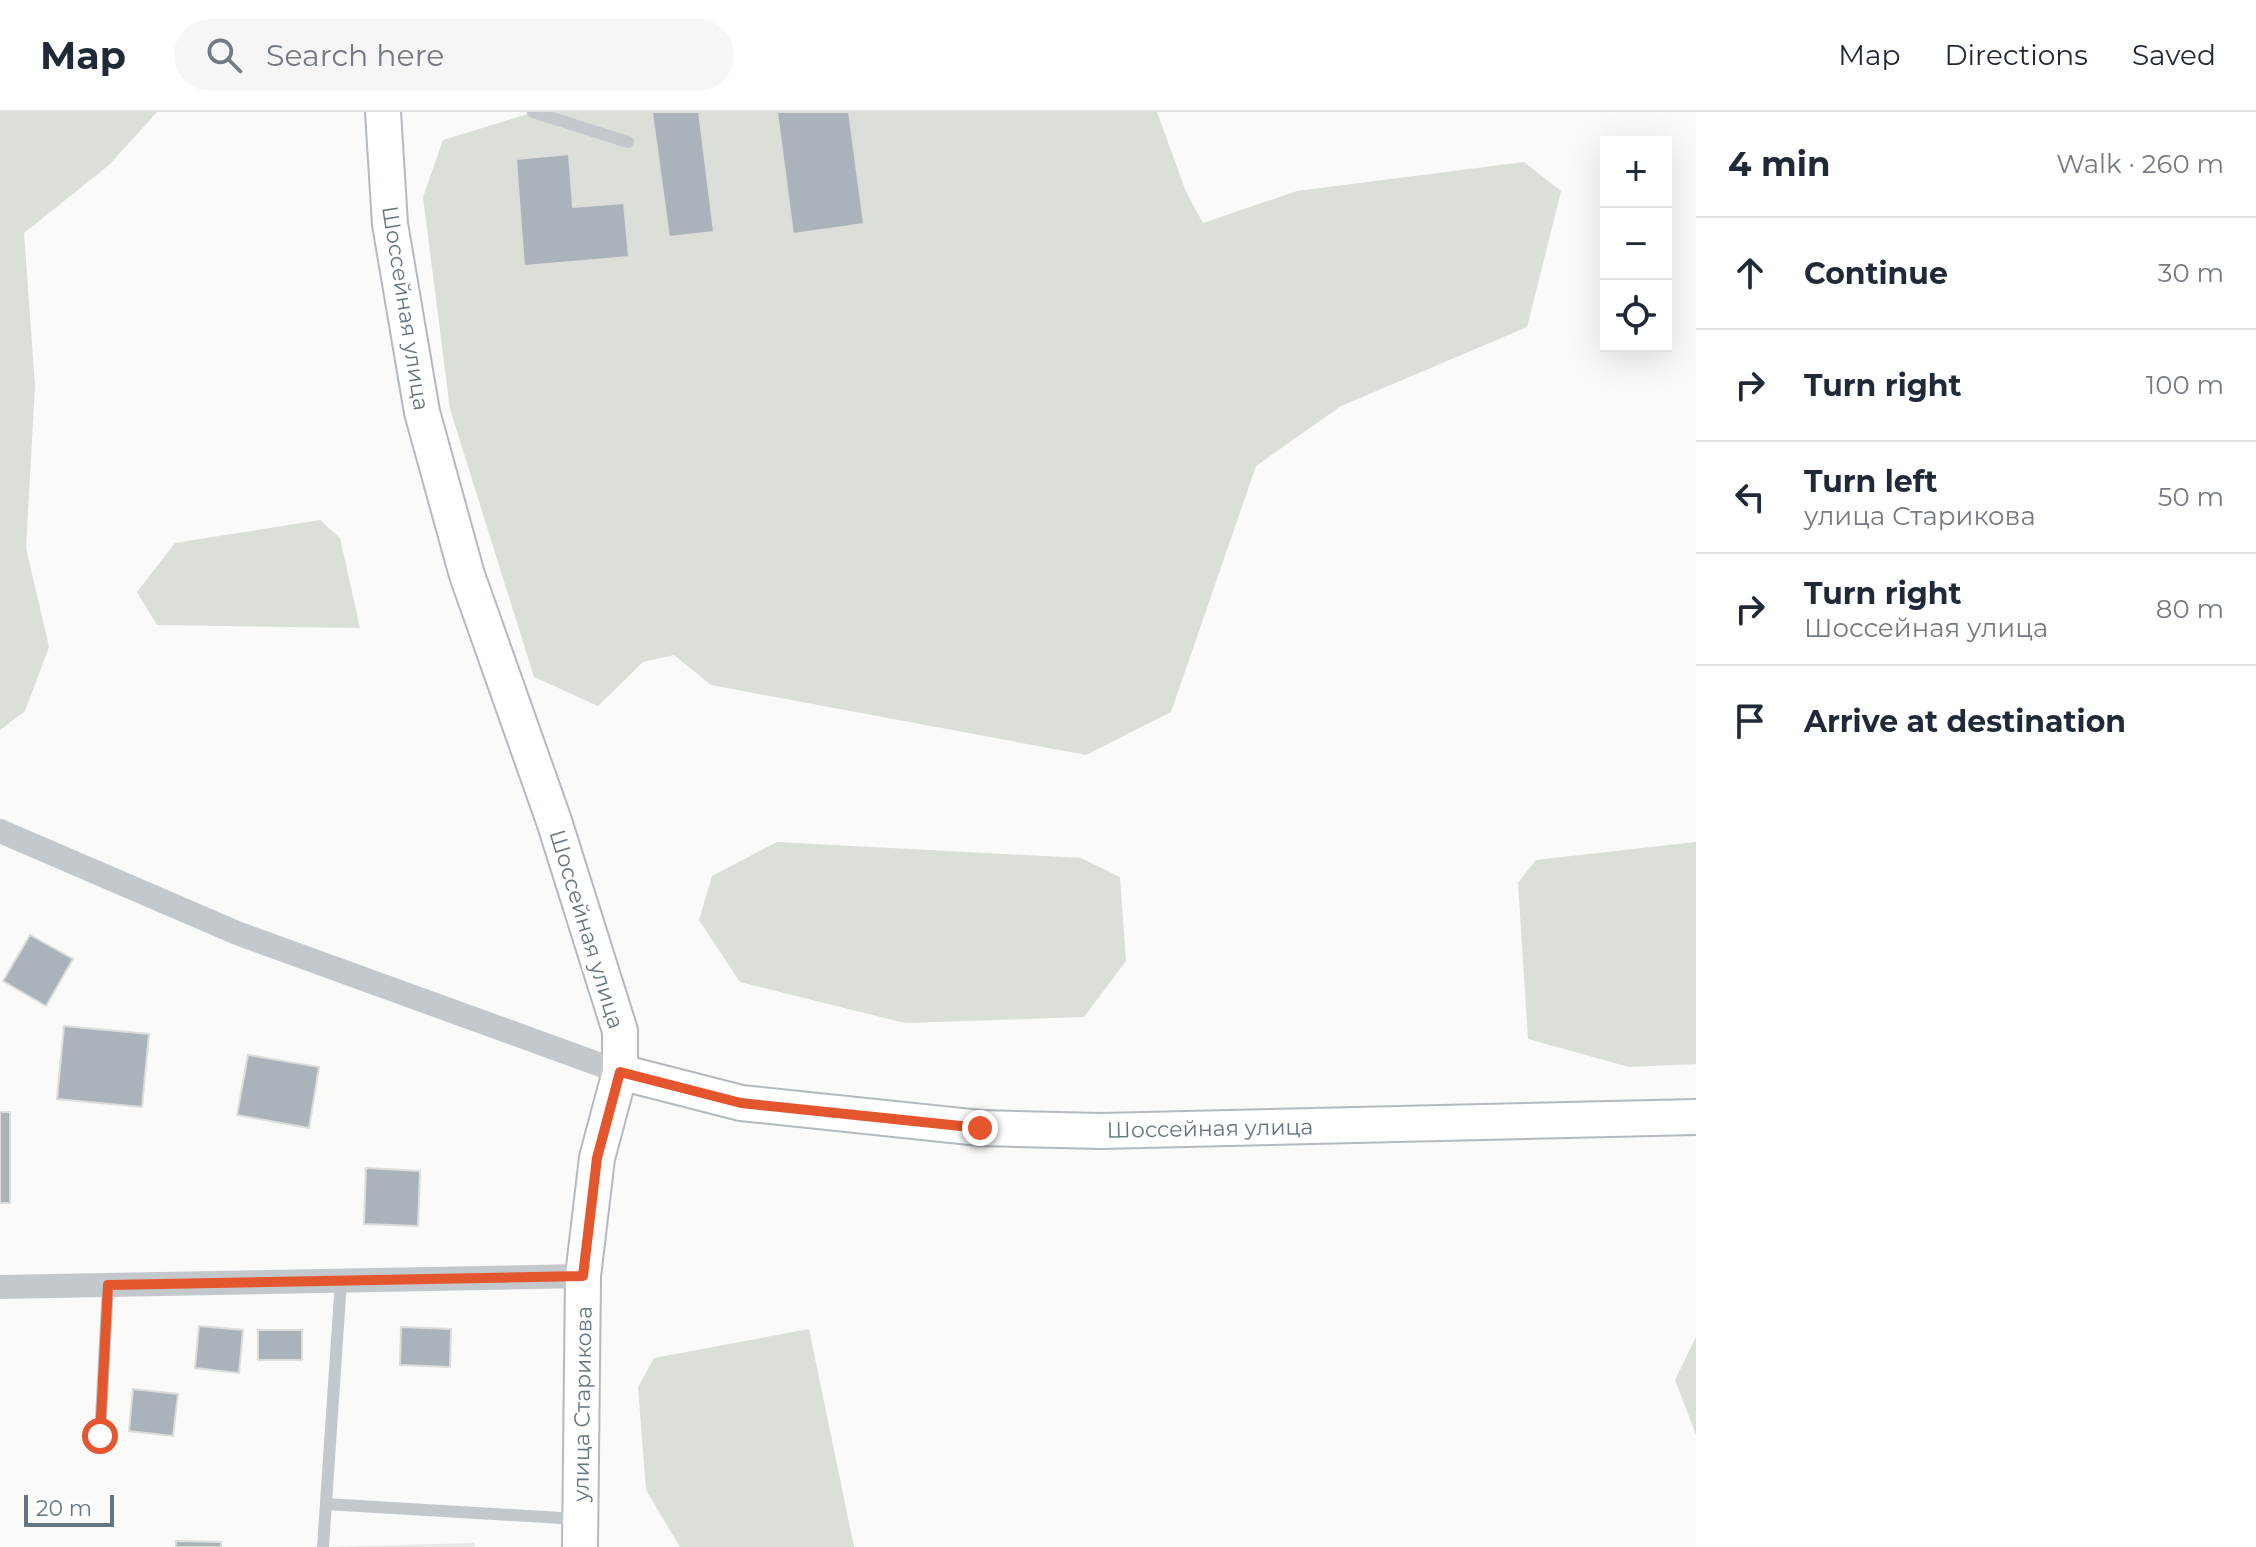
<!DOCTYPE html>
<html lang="en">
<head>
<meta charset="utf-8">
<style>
	body { margin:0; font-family:Montserrat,sans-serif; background:#f6f6f7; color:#1f2937 }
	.controls { position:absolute; right:24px; top:24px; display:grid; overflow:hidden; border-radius:0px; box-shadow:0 8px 32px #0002 }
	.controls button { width:72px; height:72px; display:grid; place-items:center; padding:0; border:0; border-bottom:2px solid #e0e1e3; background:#fff; color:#1f2937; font:40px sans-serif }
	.scale { position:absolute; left:24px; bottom:20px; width:90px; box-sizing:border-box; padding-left:8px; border:4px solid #657683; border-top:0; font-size:22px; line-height:28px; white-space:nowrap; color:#657683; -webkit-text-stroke:6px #fff; paint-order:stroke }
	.stop { position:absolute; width:24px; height:24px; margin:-18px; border:6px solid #e4572e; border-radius:50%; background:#fff }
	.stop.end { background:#e4572e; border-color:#fff; box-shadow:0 2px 8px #0008 }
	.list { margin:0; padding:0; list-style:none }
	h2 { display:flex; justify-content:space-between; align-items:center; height:104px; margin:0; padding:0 32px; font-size:34px }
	h2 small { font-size:26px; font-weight:400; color:#747a83 }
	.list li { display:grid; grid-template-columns:52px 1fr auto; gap:24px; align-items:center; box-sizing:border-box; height:112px; padding:0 32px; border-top:2px solid #e0e1e3 }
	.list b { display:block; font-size:30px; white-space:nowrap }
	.list p { margin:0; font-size:26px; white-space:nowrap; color:#747a83 }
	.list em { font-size:26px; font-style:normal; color:#747a83 }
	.icon { flex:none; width:44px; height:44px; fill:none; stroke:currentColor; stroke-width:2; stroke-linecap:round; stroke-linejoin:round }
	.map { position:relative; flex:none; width:1696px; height:1435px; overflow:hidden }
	header { display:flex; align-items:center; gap:48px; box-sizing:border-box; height:112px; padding:0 40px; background:#fff; border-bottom:2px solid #e0e1e3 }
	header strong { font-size:38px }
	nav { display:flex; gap:44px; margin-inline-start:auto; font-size:28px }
	.search { width:560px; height:72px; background:#f6f6f7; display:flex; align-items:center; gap:20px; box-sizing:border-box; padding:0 28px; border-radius:44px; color:#747a83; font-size:30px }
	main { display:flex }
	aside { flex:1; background:#fff }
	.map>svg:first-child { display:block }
	.built { fill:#e8e9e9 }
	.green { fill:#dadfd7 }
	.building { fill:#aab3b9; stroke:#dcdcda; stroke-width:2 }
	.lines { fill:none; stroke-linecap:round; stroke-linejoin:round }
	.secondary-casing { stroke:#b3babf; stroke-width:38 }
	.lane { stroke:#c3c8cc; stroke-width:12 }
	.street { stroke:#c3c8cc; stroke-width:24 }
	.secondary { stroke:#fff; stroke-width:34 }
	.route { stroke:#e4572e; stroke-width:10 }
	.labels { text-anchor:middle; stroke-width:8; stroke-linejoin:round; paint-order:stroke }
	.street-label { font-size:22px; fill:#657683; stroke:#fff }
</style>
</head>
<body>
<header>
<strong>Map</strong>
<div class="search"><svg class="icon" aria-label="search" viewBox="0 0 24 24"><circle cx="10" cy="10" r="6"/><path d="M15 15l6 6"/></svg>Search here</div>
<nav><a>Map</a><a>Directions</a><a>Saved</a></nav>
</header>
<main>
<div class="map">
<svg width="1696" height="1435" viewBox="0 0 1696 1435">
	<rect width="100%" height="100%" fill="#fafaf8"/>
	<polygon class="built" points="474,1431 475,1435 322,1435"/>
	<g class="green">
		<polygon points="0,0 157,0 109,53 24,121 35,274 26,436 49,535 25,599 0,618"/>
		<polygon points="534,0 1157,0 1186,80 1203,111 1297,79 1524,50 1561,79 1527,215 1341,294 1256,354 1171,600 1086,643 711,573 674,543 643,550 598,594 534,565 450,297 423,85 443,28"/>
		<polygon points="320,408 340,426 360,516 157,513 137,480 175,431"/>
		<polygon points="777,730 1081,746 1120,765 1126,849 1084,905 905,911 740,870 699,808 712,764"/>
		<polygon points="1696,730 1696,952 1629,955 1528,927 1518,771 1536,748"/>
		<polygon points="809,1217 854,1435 680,1435 646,1378 638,1275 654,1246"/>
		<polygon points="1696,1225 1696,1323 1675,1268"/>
	</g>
	<g class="building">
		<polygon points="652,0 699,0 714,120 669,125"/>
		<polygon points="777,0 849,0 864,112 793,122"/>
		<polygon points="569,42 573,95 624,91 629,145 524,154 516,47"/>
		<polygon points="30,823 73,847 46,894 3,869"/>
		<polygon points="64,914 149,922 142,995 57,987"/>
		<polygon points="248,943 319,955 309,1016 237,1003"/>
		<rect x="0" y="1000" width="10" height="91"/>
		<polygon points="366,1056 420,1059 418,1114 364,1112"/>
		<polygon points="199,1214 243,1218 239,1261 195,1256"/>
		<polygon points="401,1215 451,1217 450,1255 400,1253"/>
		<rect x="258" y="1218" width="44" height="30"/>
		<polygon points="133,1277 178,1282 173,1324 129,1319"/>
		<polygon points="176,1429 221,1430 221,1435 176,1435"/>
	</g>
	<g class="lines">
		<g class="secondary-casing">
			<g id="secondary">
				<polyline points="383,0 390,112 422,300 467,463 554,709 620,919 620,960 597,1046 583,1164 580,1435"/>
				<polyline points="620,960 741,991 980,1016 1101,1019 1696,1005"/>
			</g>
		</g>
		<g class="lane">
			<polyline points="533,0 628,30"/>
			<polyline points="100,1324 108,1173"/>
			<polyline points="326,1392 578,1407"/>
			<polyline points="323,1435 341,1169"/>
		</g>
		<g class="street">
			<polyline points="0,719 237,821 620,960"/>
			<polyline points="0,1175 583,1164"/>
		</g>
		<use href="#secondary" class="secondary"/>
	</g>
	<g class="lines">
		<polyline class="route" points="100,1324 108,1173 583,1164 597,1046 620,960 741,991 980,1016"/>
	</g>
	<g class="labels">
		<g class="street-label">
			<text transform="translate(406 196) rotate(81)" y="8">Шоссейная улица</text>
			<text transform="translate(587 817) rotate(73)" y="8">Шоссейная улица</text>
			<text transform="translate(1210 1016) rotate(-1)" y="8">Шоссейная улица</text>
			<text transform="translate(582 1292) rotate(-89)" y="8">улица Старикова</text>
		</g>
	</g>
</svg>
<div class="controls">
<button>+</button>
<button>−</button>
<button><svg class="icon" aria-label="locate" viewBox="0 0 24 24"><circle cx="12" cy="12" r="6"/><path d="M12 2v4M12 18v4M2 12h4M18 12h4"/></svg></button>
</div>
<div class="scale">20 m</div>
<div class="stop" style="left:100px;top:1324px"></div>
<div class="stop end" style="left:980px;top:1016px"></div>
</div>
<aside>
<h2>4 min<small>Walk · 260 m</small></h2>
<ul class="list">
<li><svg class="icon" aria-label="ahead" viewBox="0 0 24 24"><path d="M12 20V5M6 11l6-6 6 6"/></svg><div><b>Continue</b></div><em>30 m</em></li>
<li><svg class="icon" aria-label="right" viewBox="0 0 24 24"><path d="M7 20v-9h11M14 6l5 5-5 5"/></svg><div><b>Turn right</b></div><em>100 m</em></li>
<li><svg class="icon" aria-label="left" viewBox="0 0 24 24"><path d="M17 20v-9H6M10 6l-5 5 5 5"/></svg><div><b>Turn left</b><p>улица Старикова</p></div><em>50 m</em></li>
<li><svg class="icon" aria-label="right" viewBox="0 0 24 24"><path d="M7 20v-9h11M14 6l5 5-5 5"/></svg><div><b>Turn right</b><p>Шоссейная улица</p></div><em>80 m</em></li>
<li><svg class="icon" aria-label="arrive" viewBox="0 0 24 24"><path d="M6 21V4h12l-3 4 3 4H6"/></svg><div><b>Arrive at destination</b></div></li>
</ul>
</aside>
</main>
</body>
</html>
